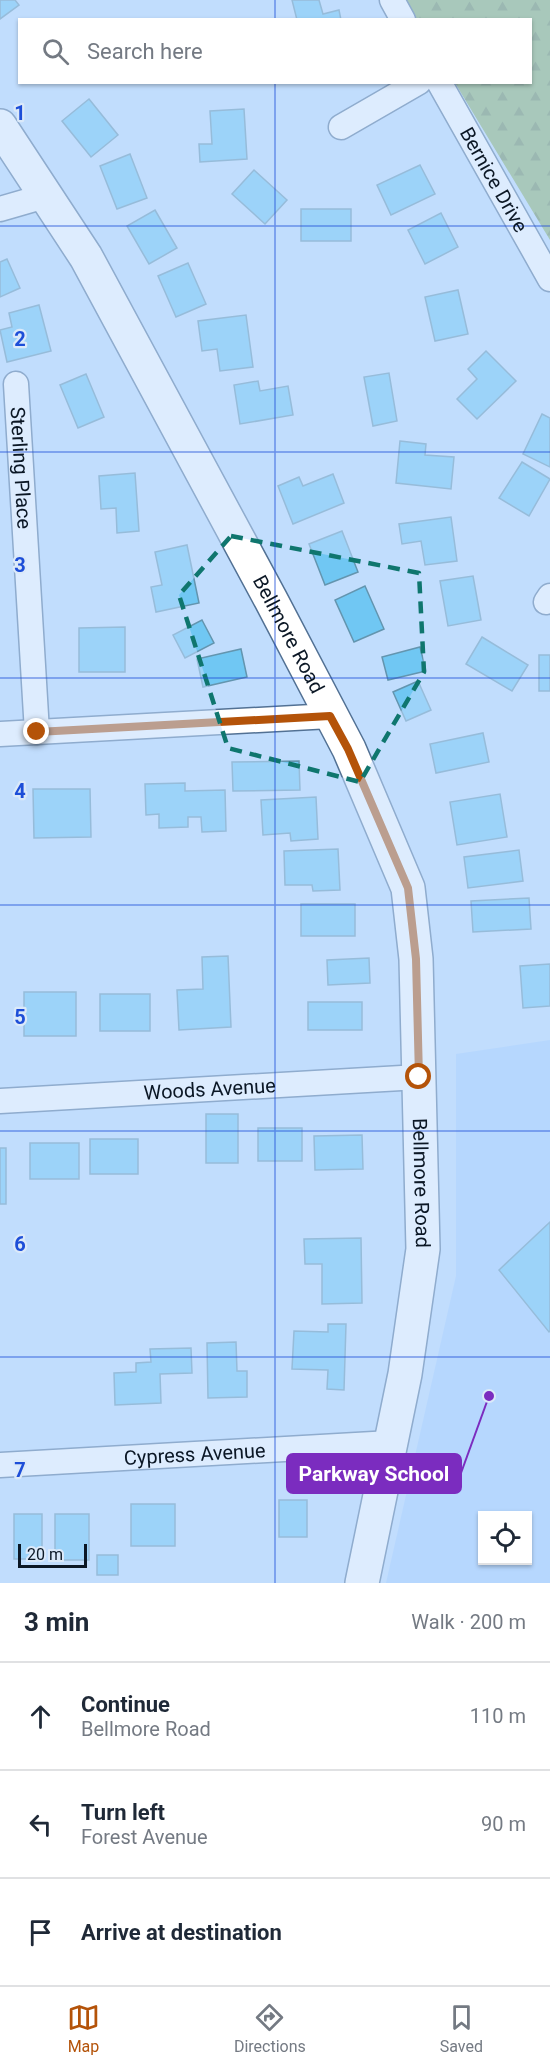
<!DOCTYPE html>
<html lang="en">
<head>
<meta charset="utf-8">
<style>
	body { margin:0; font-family:Roboto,sans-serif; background:#f2f2f3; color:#1f2937 }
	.controls { position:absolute; right:18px; bottom:18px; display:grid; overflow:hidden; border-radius:0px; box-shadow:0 2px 4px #0004 }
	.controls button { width:54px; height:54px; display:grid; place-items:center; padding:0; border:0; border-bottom:2px solid #e0e1e3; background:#fff; color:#1f2937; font:30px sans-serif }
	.scale { position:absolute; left:18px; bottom:15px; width:69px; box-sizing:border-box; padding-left:6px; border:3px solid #0b1725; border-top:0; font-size:16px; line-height:21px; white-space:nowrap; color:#0b1725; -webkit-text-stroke:4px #dbe9f9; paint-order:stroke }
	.stop { position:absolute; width:18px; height:18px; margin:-14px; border:4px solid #b45309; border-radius:50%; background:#fff }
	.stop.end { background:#b45309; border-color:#fff; box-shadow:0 2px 6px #0008 }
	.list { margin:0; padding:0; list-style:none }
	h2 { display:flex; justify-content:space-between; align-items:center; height:78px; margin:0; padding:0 24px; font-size:26px }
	h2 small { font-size:20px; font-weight:400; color:#747a83 }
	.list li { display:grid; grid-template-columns:39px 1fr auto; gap:18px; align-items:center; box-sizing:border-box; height:108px; padding:0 24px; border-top:2px solid #e0e1e3 }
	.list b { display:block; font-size:22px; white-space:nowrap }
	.list p { margin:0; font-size:20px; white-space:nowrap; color:#747a83 }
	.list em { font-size:20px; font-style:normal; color:#747a83 }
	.icon { flex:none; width:33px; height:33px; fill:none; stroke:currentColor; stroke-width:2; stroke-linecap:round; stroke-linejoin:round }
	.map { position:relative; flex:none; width:550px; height:1583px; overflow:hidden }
	.search { position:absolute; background:#fff; box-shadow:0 2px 4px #0004; left:18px; right:18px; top:18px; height:66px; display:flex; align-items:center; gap:15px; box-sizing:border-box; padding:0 21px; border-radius:0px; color:#747a83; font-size:22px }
	.sheet { height:402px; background:#fff }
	nav { display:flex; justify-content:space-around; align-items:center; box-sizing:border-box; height:84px; border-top:2px solid #e0e1e3; background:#fff; font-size:16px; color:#747a83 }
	nav a { display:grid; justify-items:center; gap:3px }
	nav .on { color:#b45309 }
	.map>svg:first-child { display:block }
	.built { fill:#a9d1fe; fill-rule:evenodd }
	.forest { fill:url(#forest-firs) }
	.building { fill:#70c7f3; stroke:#6395af; stroke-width:1.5 }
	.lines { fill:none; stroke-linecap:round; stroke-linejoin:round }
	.street-casing { stroke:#527194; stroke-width:27 }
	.secondary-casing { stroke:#527194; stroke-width:36 }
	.street { stroke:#fff; stroke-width:24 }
	.secondary { stroke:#fff; stroke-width:33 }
	.route { stroke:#b45309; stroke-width:8 }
	.marked { fill:none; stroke:#0f766e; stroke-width:4.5; stroke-dasharray:12 8; stroke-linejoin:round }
	.grid { fill:none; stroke:#1d4ed8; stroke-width:1.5; stroke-opacity:0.55 }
	.labels { text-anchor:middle; stroke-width:4.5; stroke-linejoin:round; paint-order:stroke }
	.street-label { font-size:20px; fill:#0b1725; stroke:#dbe9f9 }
	.grid-label { font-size:20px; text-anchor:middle; font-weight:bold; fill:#1d4ed8; stroke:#dbe9f9; stroke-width:4.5; stroke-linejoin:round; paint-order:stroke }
	.leader { fill:none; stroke:#7b2cbf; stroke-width:2 }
	.callout-dot { fill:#7b2cbf; stroke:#dbe9f9; stroke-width:2 }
	.callout { fill:#7b2cbf; stroke:#7b2cbf; stroke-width:2 }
	.callout-label { font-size:21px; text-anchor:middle; font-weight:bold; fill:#fff }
</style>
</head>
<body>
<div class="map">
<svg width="550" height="1583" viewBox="0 0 550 1583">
	<defs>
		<pattern id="forest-firs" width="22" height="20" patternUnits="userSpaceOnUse" patternTransform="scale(1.5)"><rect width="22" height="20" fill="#89af6a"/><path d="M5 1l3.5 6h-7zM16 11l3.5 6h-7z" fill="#6e8d57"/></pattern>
	</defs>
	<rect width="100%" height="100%" fill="#c1ddfd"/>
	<path class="built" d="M550,1040v543h-164l70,-307v-222zM482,1516h46v44h-46z"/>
	<polygon class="forest" points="405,0 550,0 550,240 455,83 530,82 530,20 417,19"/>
	<g class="building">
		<polygon points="0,0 15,0 19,5 0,19"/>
		<polygon points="292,0 319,0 323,14 339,10 341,20 297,20"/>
		<polygon points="89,99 118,135 91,157 62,121"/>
		<polygon points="244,109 247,159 200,162 199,144 212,144 210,111"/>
		<polygon points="130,154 147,198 117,209 100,166"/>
		<polygon points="420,165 435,194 391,215 377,185"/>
		<polygon points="254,170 287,200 265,224 232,194"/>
		<rect x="301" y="209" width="50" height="32"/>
		<polygon points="155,210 177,248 149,264 127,226"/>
		<polygon points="441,213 458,247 425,264 408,230"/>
		<polygon points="7,259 20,288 0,297 0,262"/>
		<polygon points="188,263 206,304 176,317 158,276"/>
		<polygon points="458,290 468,334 435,341 425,297"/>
		<polygon points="39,305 51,351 7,362 0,330 12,327 9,313"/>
		<polygon points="246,315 253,367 220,371 217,349 202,351 198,321"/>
		<polygon points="486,351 516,381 477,419 457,399 477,379 468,369"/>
		<polygon points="389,373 397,421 373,426 364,377"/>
		<polygon points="86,374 104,417 78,428 60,385"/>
		<polygon points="258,381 260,391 288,386 293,415 240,424 234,385"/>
		<polygon points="542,414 550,418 550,467 523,454"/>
		<polygon points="400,441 426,444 425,455 454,457 451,489 396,483"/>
		<polygon points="522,462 550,479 529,516 499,498"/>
		<polygon points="135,473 139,531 117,533 116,508 101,509 99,476"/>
		<polygon points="333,474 344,503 293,524 278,486 299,477 303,486"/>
		<polygon points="451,517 457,561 425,565 421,541 402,544 399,524"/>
		<polygon points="342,531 358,572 325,585 309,544"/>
		<polygon points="187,545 199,603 156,612 151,587 162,585 155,552"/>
		<polygon points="473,576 481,620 448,626 440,581"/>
		<polygon points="365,586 384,629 354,642 335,600"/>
		<polygon points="202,620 214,643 185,658 173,635"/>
		<polygon points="125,627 125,672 79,672 79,628"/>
		<polygon points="482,637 528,665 512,691 466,664"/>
		<polygon points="420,647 426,671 388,680 382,657"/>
		<polygon points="241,649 247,677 203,687 197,659"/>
		<rect x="539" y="655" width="11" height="36"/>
		<polygon points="418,681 431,710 406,721 393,692"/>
		<polygon points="483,733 489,762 436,773 430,744"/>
		<polygon points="299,761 300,790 233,791 232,762"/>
		<polygon points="185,783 185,791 225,790 226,831 202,832 201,817 188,817 188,827 159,828 159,814 146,815 145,784"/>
		<polygon points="33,789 90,789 91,837 34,838"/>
		<polygon points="500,794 507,837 457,845 450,802"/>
		<polygon points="316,797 318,839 291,841 290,833 263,835 261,800"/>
		<polygon points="338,849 340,890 313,891 312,885 285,885 284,851"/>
		<polygon points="519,850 523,881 468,888 464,857"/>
		<polygon points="529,898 531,929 473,932 471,901"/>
		<rect x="301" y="904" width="54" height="32"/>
		<polygon points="228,956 231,1027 179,1030 177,990 203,989 202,957"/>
		<polygon points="369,958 370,983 328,985 327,960"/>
		<polygon points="550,964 550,1006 523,1008 520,966"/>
		<rect x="24" y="992" width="52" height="44"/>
		<rect x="100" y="994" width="50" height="37"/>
		<rect x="308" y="1002" width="54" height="28"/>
		<rect x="206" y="1114" width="32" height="49"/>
		<rect x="258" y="1128" width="44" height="33"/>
		<polygon points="362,1135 363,1169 315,1170 314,1136"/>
		<rect x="90" y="1139" width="48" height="35"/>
		<rect x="30" y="1143" width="49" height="36"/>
		<rect x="0" y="1148" width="6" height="56"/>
		<polygon points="550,1222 550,1331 549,1332 499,1270"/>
		<polygon points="361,1238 362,1303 322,1304 322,1264 305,1264 304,1239"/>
		<polygon points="328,1324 346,1324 344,1390 327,1389 328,1370 292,1369 294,1331 328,1332"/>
		<polygon points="236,1342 237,1371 247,1371 247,1397 208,1398 207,1343"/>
		<polygon points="191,1348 192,1373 160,1374 161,1403 115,1405 114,1373 136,1372 136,1363 151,1362 150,1349"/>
		<rect x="279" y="1500" width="28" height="37"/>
		<rect x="131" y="1504" width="44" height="42"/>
		<rect x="14" y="1514" width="28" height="45"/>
		<rect x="55" y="1514" width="34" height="46"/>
		<rect x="97" y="1555" width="21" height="20"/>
	</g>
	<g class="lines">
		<g class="street-casing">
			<g id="street">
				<polyline points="392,0 403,20"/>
				<path id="s1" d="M439,82l111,197"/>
				<polyline points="341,127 419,82"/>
				<polyline points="0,209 45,196"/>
				<path id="s2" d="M16,384l21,348"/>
				<polyline points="546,602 550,596"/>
				<polyline points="0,734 330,716"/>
				<path id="s3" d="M0,1101l419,-24"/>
				<path id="s4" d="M0,1465l391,-22"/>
			</g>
		</g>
		<g class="secondary-casing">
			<g id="secondary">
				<path id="s5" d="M0,126l86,131 185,343 78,149 59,139 8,71 7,290 -18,125 -43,209"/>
			</g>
		</g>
		<use href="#street" class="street"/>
		<use href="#secondary" class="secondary"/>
	</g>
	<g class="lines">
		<polyline class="route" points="37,732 330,716 348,749 408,888 416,959 419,1077"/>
	</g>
	<path d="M0 0H550V1583H0ZM231,536l188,37 5,99 -64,110 -132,-34 -49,-153z" fill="#c1ddfd" fill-opacity=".55" fill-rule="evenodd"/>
	<path class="marked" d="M231,536l188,37 5,99 -64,110 -132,-34 -49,-153z"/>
	<path class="grid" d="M275,0v20M275,82v1501M0,226h550M0,452h550M0,678h550M0,905h550M0,1131h550M0,1357h550"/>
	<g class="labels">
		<g class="street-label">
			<text dy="7" stroke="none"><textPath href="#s1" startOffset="112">Bernice Drive</textPath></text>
			<text dy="7" stroke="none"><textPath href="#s2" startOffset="84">Sterling Place</textPath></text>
			<text dy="7" stroke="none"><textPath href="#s5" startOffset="585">Bellmore Road</textPath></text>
			<text dy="7" stroke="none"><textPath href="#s3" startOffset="210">Woods Avenue</textPath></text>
			<text dy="7" stroke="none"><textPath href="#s5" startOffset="1161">Bellmore Road</textPath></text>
			<text dy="7" stroke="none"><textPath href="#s4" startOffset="195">Cypress Avenue</textPath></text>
		</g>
	</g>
	<g class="grid-label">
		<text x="20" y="120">1</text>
		<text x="20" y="346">2</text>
		<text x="20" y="572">3</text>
		<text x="20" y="798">4</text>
		<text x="20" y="1024">5</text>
		<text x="20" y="1251">6</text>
		<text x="20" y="1477">7</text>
	</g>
	<path class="leader" d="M489 1396L461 1473"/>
	<circle class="callout-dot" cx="489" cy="1396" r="6"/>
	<rect class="callout" x="287" y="1454" width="174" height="39" rx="6"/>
	<g class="callout-label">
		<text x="374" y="1481">Parkway School</text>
	</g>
</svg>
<div class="controls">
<button><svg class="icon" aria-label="locate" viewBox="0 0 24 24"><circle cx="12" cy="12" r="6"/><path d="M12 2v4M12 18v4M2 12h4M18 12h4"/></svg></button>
</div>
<div class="scale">20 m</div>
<div class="stop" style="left:419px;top:1077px"></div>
<div class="stop end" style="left:37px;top:732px"></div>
<div class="search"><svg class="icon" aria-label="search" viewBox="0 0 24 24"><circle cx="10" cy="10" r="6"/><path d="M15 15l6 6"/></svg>Search here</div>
</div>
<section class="sheet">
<h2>3 min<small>Walk · 200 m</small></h2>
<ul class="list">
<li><svg class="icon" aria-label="ahead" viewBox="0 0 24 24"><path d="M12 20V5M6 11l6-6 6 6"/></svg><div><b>Continue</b><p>Bellmore Road</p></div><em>110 m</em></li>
<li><svg class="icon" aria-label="left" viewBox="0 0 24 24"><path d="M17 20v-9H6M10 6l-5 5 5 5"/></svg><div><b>Turn left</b><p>Forest Avenue</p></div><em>90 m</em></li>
<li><svg class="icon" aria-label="arrive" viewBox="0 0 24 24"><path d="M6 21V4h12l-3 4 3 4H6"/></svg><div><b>Arrive at destination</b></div></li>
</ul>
</section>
<nav>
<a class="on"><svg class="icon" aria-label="map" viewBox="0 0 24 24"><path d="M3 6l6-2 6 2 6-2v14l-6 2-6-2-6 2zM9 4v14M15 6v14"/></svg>Map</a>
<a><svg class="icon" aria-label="directions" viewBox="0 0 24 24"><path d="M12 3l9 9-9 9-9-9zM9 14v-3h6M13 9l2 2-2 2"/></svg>Directions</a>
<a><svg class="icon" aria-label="saved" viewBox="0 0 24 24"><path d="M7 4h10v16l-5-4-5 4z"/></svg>Saved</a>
</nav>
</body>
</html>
